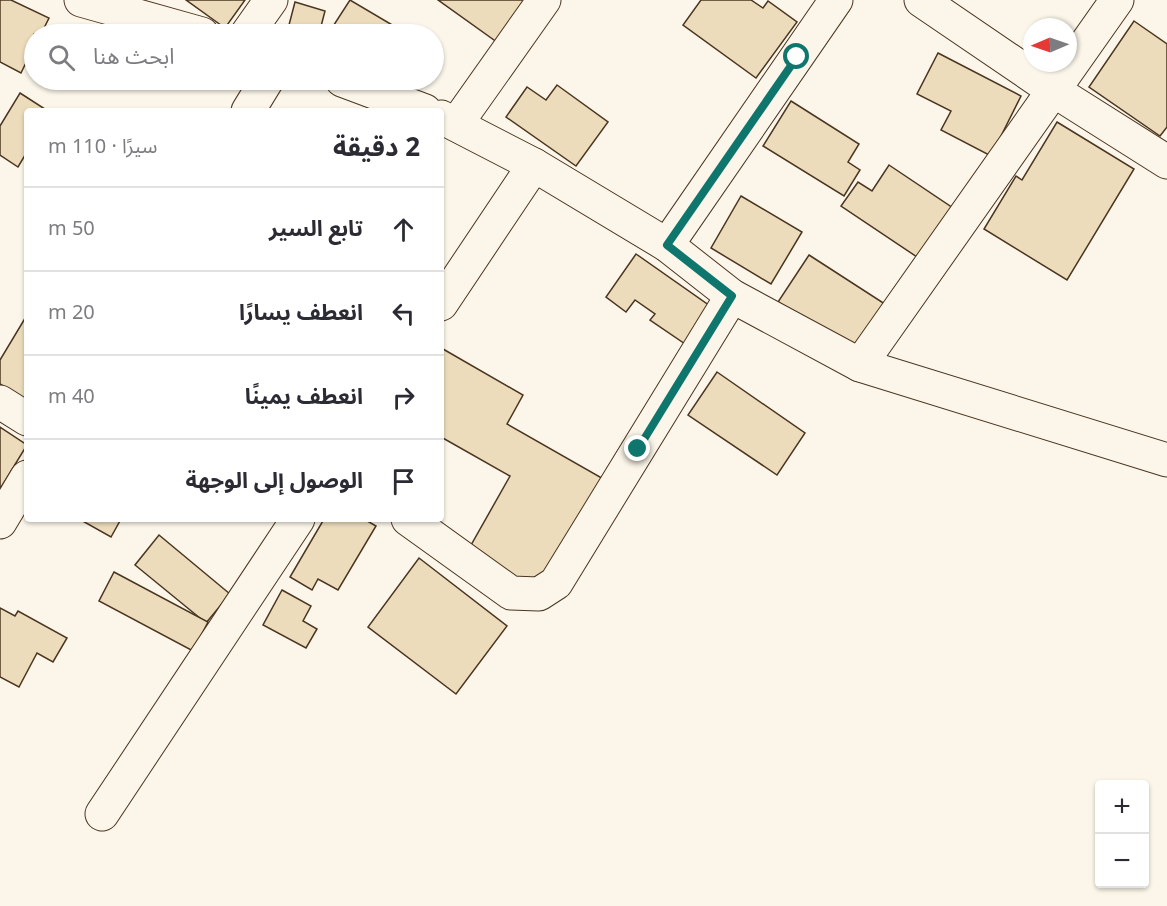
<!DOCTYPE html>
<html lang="ar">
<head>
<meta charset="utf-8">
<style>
	body { margin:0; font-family:Georgia,"Noto Sans Arabic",serif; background:#f2f2f3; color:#2b2b33; direction:rtl }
	.controls { position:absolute; right:18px; bottom:18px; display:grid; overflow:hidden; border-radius:6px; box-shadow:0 2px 4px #0004 }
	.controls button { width:54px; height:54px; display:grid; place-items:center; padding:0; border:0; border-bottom:2px solid #e1e1e2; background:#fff; color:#2b2b33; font:30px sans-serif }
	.compass { position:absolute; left:1023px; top:18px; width:54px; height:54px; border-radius:50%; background:#fff; box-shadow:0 2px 4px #0004; rotate:268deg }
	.stop { position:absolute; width:18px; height:18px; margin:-14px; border:4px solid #0f766e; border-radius:50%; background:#fff }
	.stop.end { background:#0f766e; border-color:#fff; box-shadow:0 2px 6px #0008 }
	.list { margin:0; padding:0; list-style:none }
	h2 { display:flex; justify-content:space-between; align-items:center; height:78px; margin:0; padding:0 24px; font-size:26px }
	h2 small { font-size:20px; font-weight:400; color:#7c7c81 }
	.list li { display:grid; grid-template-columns:39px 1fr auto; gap:18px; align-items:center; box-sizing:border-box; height:84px; padding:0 24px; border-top:2px solid #e1e1e2 }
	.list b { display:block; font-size:22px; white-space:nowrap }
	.list em { font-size:20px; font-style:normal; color:#7c7c81 }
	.icon { flex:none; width:33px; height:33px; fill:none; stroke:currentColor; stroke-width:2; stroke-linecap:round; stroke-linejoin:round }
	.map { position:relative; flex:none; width:1167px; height:906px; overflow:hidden; direction:ltr }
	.search { position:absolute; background:#fff; box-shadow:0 2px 4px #0004; left:24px; top:24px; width:420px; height:66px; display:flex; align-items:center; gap:15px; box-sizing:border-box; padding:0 21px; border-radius:33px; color:#7c7c81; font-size:22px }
	.panel { position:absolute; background:#fff; box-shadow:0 2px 4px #0004; left:24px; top:108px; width:420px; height:414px; border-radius:6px; direction:rtl }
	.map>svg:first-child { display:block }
	.building { fill:#ecdcbc; stroke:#4a3520; stroke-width:1.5 }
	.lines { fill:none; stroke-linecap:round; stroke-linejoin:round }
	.minor-casing { stroke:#4a3520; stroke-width:35 }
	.minor { stroke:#fbf6e9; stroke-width:33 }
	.route { stroke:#0f766e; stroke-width:8 }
</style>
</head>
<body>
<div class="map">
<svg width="1167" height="906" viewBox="0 0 1167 906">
	<rect width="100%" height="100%" fill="#fbf6e9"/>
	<g class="building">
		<polygon points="0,0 11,0 49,18 41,34 34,34 34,46 21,73 0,62"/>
		<polygon points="186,0 245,0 225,28"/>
		<polygon points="350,0 394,26 388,34 328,34"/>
		<polygon points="438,0 534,0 501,45"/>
		<polygon points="701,0 751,0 763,8 768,1 797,22 756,78 683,25"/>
		<polygon points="295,2 325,11 319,34 289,25"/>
		<polygon points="1134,21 1167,44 1167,127 1160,136 1089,87"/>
		<polygon points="938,53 1021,96 991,156 941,130 951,111 917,94"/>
		<polygon points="557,85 608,122 576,166 506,117 527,87 546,100"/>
		<polygon points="20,93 48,111 27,111 27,152 18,167 0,155 0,126"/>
		<polygon points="791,101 859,144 848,162 860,170 844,196 763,146"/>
		<polygon points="1057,122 1134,169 1067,280 984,229 1016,176 1022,180"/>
		<polygon points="889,165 953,208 920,259 841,206 858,182 872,191"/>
		<polygon points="741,196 802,232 771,284 711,248"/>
		<polygon points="636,254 720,313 694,350 650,320 655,314 635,300 626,312 606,297"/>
		<polygon points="809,255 888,306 857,354 778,302"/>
		<polygon points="27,315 27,401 0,384 0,360"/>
		<polygon points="443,349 523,395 507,424 607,481 538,596 466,554 510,476 441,437"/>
		<polygon points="717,372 805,433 777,475 688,415"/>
		<polygon points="0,427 27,445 0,489"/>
		<polygon points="79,519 121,519 111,537"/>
		<polygon points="324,519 364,519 376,526 338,590 318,579 312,590 290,577"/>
		<polygon points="159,535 230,594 206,623 135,565"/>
		<polygon points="419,558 507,626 456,694 368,627"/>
		<polygon points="114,572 208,622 193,651 99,601"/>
		<polygon points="282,590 311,606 303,621 317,629 306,648 263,625"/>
		<polygon points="0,608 15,616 18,611 67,638 53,662 37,653 19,687 0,677"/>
	</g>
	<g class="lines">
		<g class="minor-casing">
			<g id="minor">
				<polyline points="81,0 202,34"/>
				<polyline points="921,0 1053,90 1167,162"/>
				<polyline points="247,34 271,0"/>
				<polyline points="342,80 425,111"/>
				<polyline points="248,111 267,80"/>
				<polyline points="441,117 534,165 667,245 732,296 860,365 1167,460"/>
				<polyline points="457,123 544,0"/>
				<polyline points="667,245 836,0"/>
				<polyline points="441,304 534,165"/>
				<polyline points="860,365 1117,0"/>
				<polyline points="0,402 27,419"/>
				<polyline points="408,519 511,593 539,594 556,583 732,296"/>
				<polyline points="0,522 27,477"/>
				<polyline points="102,814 298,519"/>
			</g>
		</g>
		<use href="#minor" class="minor"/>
	</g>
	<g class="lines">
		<polyline class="route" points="638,449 732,296 667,245 797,57"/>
	</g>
</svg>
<div class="controls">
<button>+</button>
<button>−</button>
</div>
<svg class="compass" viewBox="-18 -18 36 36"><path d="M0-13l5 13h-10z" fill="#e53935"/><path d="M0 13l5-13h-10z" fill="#7c7c81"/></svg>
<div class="stop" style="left:797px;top:57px"></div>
<div class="stop end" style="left:638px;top:449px"></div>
<div class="search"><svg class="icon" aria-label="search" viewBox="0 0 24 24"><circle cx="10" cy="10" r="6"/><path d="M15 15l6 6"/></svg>ابحث هنا</div>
<section class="panel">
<h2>2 دقيقة<small>سيرًا · 110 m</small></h2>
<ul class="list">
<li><svg class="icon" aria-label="ahead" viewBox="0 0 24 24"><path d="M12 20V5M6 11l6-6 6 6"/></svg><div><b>تابع السير</b></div><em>50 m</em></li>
<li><svg class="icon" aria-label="left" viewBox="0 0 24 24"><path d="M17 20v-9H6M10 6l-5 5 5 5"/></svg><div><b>انعطف يسارًا</b></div><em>20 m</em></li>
<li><svg class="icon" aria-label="right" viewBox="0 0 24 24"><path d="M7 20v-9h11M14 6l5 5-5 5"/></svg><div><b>انعطف يمينًا</b></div><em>40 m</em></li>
<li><svg class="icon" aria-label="arrive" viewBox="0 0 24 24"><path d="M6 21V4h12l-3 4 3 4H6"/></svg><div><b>الوصول إلى الوجهة</b></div></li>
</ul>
</section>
</div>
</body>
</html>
